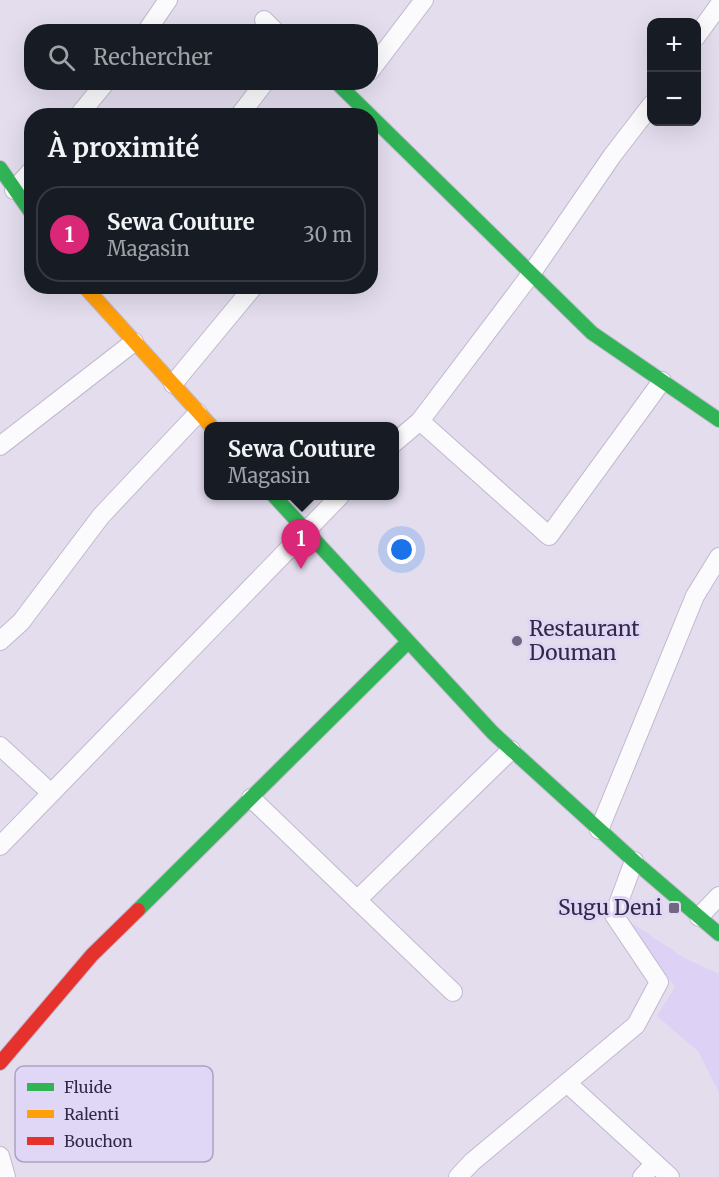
<!DOCTYPE html>
<html lang="fr">
<head>
<meta charset="utf-8">
<style>
	body { margin:0; font-family:Merriweather,serif; background:#242831; color:#f1f3f6 }
	.controls { position:absolute; right:18px; top:18px; display:grid; overflow:hidden; border-radius:12px; box-shadow:0 6px 24px #0002 }
	.controls button { width:54px; height:54px; display:grid; place-items:center; padding:0; border:0; border-bottom:2px solid #363941; background:#171b24; color:#f1f3f6; font:30px sans-serif }
	.you { position:absolute; left:402px; top:550px; width:21px; height:21px; margin:-15px; border:4px solid #fff; border-radius:50%; background:#1a73e8; box-shadow:0 0 0 9px #1a73e833 }
	.badge { display:grid; place-items:center; width:39px; height:39px; border-radius:50%; background:#db2777; color:#fff; font-size:20px; font-weight:700 }
	.pin { position:absolute; translate:-50% -50px; filter:drop-shadow(0 2px 3px #0008) }
	.pin::after { content:''; position:absolute; top:32px; width:21px; height:18px; background:inherit; clip-path:polygon(0 0,100% 0,50% 100%) }
	.popup { position:absolute; left:204px; top:422px; width:195px; height:78px; box-sizing:border-box; display:grid; place-content:center; border-radius:12px; background:#171b24; filter:drop-shadow(0 2px 4px #0005); font-size:20px; white-space:nowrap; color:#9ea1a6 }
	.popup b { font-size:22px; color:#f1f3f6 }
	.popup::after { content:''; position:absolute; left:50%; top:100%; margin-left:-12px; border:12px solid transparent; border-top-color:#171b24 }
	.list { margin:0; padding:0; list-style:none }
	h2 { display:flex; justify-content:space-between; align-items:center; height:78px; margin:0; padding:0 24px; font-size:26px }
	h2 small { font-size:20px; font-weight:400; color:#9ea1a6 }
	.list li { display:grid; grid-template-columns:39px 1fr auto; gap:18px; align-items:center; box-sizing:border-box; height:96px; margin:0 12px 12px; padding:0 12px; border:2px solid #363941; border-radius:24px }
	.list b { display:block; font-size:22px; white-space:nowrap }
	.list p { margin:0; font-size:20px; white-space:nowrap; color:#9ea1a6 }
	.list em { font-size:20px; font-style:normal; color:#9ea1a6 }
	.icon { flex:none; width:33px; height:33px; fill:none; stroke:currentColor; stroke-width:2; stroke-linecap:round; stroke-linejoin:round }
	.map { position:relative; flex:none; width:719px; height:1177px; overflow:hidden }
	.search { position:absolute; background:#171b24; box-shadow:0 6px 24px #0002; left:24px; top:24px; width:354px; height:66px; display:flex; align-items:center; gap:15px; box-sizing:border-box; padding:0 21px; border-radius:24px; color:#9ea1a6; font-size:22px }
	.panel { position:absolute; background:#171b24; box-shadow:0 6px 24px #0002; left:24px; top:108px; width:354px; height:186px; border-radius:24px }
	.map>svg:first-child { display:block }
	.built { fill:#ddd1f5 }
	.lines { fill:none; stroke-linecap:round; stroke-linejoin:round }
	.street-casing { stroke:#c1b9cf; stroke-width:20 }
	.fast-casing { stroke:#c1b9cf; stroke-width:16 }
	.slow-casing { stroke:#c1b9cf; stroke-width:16 }
	.jam-casing { stroke:#c1b9cf; stroke-width:16 }
	.street { stroke:#fbfafc; stroke-width:18 }
	.fast { stroke:#30b455; stroke-width:14 }
	.slow { stroke:#ff9f0a; stroke-width:14 }
	.jam { stroke:#e5322d; stroke-width:14 }
	.poi-dot { fill:#716781; stroke:#e0d6f5; stroke-width:2 }
	.labels { text-anchor:middle; stroke-width:6; stroke-linejoin:round; paint-order:stroke }
	.poi-label { font-size:21px; fill:#332846; stroke:#e0d6f5; text-anchor:start }
	.key { fill:#e0d6f5; stroke:#aca2c0; stroke-width:1.5 }
	.key-label { font-size:16px; fill:#332846 }
</style>
</head>
<body>
<div class="map">
<svg width="719" height="1177" viewBox="0 0 719 1177">
	<rect width="100%" height="100%" fill="#e3ddee"/>
	<polygon class="built" points="624,918 684,958 719,974 719,1093 698,1051 657,1016 675,987"/>
	<g class="lines">
		<g class="street-casing">
			<g id="street">
				<polyline points="264,20 276,32"/>
				<polyline points="146,32 168,0"/>
				<polyline points="696,37 719,5"/>
				<polyline points="370,71 424,0"/>
				<polyline points="78,116 106,82"/>
				<polyline points="239,116 265,82"/>
				<polyline points="14,190 32,170"/>
				<polyline points="173,384 254,286"/>
				<polyline points="420,421 549,536 662,381"/>
				<polyline points="394,443 420,421 531,274 612,156 652,104"/>
				<polyline points="0,446 134,342"/>
				<polyline points="0,641 21,622 101,516 198,413"/>
				<polyline points="0,746 51,793"/>
				<polyline points="251,798 453,992"/>
				<polyline points="599,830 695,596 719,557"/>
				<polyline points="0,846 340,496"/>
				<polyline points="357,900 511,750"/>
				<polyline points="699,917 719,896"/>
				<polyline points="567,1083 670,1177"/>
				<polyline points="0,1156 6,1177"/>
				<polyline points="458,1177 472,1162 636,1025 659,982 614,915 634,861"/>
				<polyline points="642,1177 655,1163"/>
			</g>
		</g>
		<g class="fast-casing">
			<g id="fast">
				<polyline points="336,82 592,333 719,420"/>
				<polyline points="0,168 32,214"/>
				<polyline points="274,496 493,733 634,861 719,934"/>
				<polyline points="138,910 408,642"/>
			</g>
		</g>
		<g class="slow-casing">
			<polyline id="slow" points="84,286 211,426"/>
		</g>
		<g class="jam-casing">
			<polyline id="jam" points="0,1063 92,955 138,910"/>
		</g>
		<use href="#street" class="street"/>
		<use href="#fast" class="fast"/>
		<use href="#slow" class="slow"/>
		<use href="#jam" class="jam"/>
	</g>
	<g class="poi-dot">
		<circle cx="517" cy="641" r="6"/>
		<rect x="668" y="902" width="12" height="12" rx="3"/>
	</g>
	<g class="labels">
		<g class="poi-label">
			<text x="529" y="636">Restaurant<tspan x="529" dy="24">Douman</tspan></text>
			<text x="662" y="915" text-anchor="end">Sugu Deni</text>
		</g>
	</g>
	<rect x="15" y="1066" width="198" height="96" rx="9" class="key"/>
	<rect x="27" y="1083" width="27" height="8" fill="#30b455"/>
	<rect x="27" y="1110" width="27" height="8" fill="#ff9f0a"/>
	<rect x="27" y="1137" width="27" height="8" fill="#e5322d"/>
	<g class="key-label">
		<text x="64" y="1093">Fluide</text>
		<text x="64" y="1120">Ralenti</text>
		<text x="64" y="1147">Bouchon</text>
	</g>
</svg>
<div class="controls">
<button>+</button>
<button>−</button>
</div>
<div class="you"></div>
<div class="pin badge" style="left:301px;top:569px">1</div>
<div class="popup"><b>Sewa Couture</b>Magasin</div>
<div class="search"><svg class="icon" aria-label="search" viewBox="0 0 24 24"><circle cx="10" cy="10" r="6"/><path d="M15 15l6 6"/></svg>Rechercher</div>
<section class="panel">
<h2>À proximité<small></small></h2>
<ul class="list">
<li><span class="badge">1</span><div><b>Sewa Couture</b><p>Magasin</p></div><em>30 m</em></li>
</ul>
</section>
</div>
</body>
</html>
